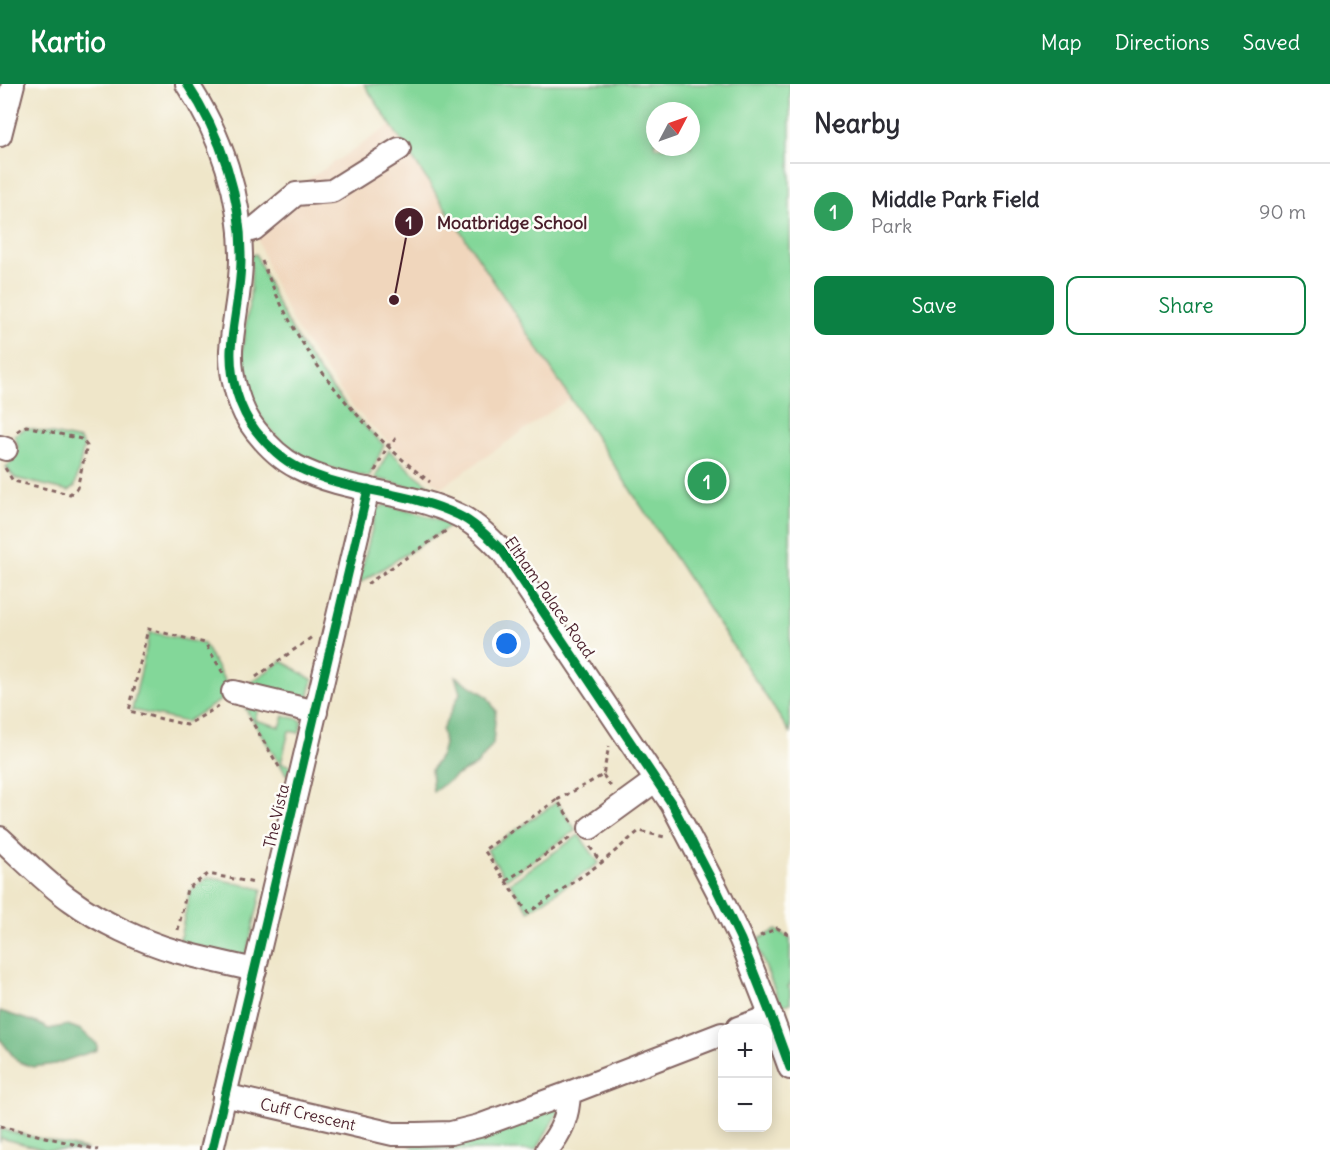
<!DOCTYPE html>
<html lang="en">
<head>
<meta charset="utf-8">
<style>
	body { margin:0; font-family:Delius,sans-serif; background:#f7f7f7; color:#2b2b33 }
	.controls { position:absolute; right:18px; bottom:18px; display:grid; overflow:hidden; border-radius:12px; box-shadow:0 3px 15px #0003 }
	.controls button { width:54px; height:54px; display:grid; place-items:center; padding:0; border:0; border-bottom:2px solid #e1e1e2; background:#fff; color:#2b2b33; font:30px sans-serif }
	.compass { position:absolute; left:646px; top:18px; width:54px; height:54px; border-radius:50%; background:#fff; box-shadow:0 3px 15px #0003; rotate:49deg }
	.you { position:absolute; left:507px; top:560px; width:21px; height:21px; margin:-15px; border:4px solid #fff; border-radius:50%; background:#1a73e8; box-shadow:0 0 0 9px #1a73e833 }
	.badge { display:grid; place-items:center; width:39px; height:39px; border-radius:50%; background:#0b8043; color:#fff; font-size:20px; font-weight:700 }
	.pin { position:absolute; translate:-50% -50%; border:3px solid #fff; box-shadow:0 2px 6px #0006 }
	.list { margin:0; padding:0; list-style:none }
	h2 { display:flex; justify-content:space-between; align-items:center; height:78px; margin:0; padding:0 24px; font-size:26px }
	h2 small { font-size:20px; font-weight:400; color:#7c7c81 }
	.list li { display:grid; grid-template-columns:39px 1fr auto; gap:18px; align-items:center; box-sizing:border-box; height:96px; padding:0 24px; border-top:2px solid #e1e1e2 }
	.list b { display:block; font-size:22px; white-space:nowrap }
	.list p { margin:0; font-size:20px; white-space:nowrap; color:#7c7c81 }
	.list em { font-size:20px; font-style:normal; color:#7c7c81 }
	.actions { display:flex; gap:12px; padding:18px 24px }
	.actions a { flex:1; padding:14px 0; border:2px solid #0b8043; border-radius:12px; text-align:center; font-size:21px; color:#0b8043 }
	.actions .main { background:#0b8043; color:#fff }
	.map { position:relative; flex:none; width:790px; height:1066px; overflow:hidden }
	header { display:flex; align-items:center; gap:36px; box-sizing:border-box; height:84px; padding:0 30px; background:#0b8043; color:#fff }
	header strong { font-size:28px }
	nav { display:flex; gap:33px; margin-inline-start:auto; font-size:21px }
	main { display:flex }
	aside { flex:1; background:#fff }
	.map>svg:first-child { display:block }
	.built { fill:#f0d6bc }
	.green { fill:#83d799; stroke:#667b62; stroke-width:1.5; fill-rule:evenodd }
	.forest { fill:#6ab881; stroke:#5a6c56; stroke-width:1.5 }
	.lines { fill:none; stroke-linecap:round; stroke-linejoin:round }
	.minor-casing { stroke:#846562; stroke-width:26 }
	.path { stroke:#846562; stroke-width:3; stroke-dasharray:4.5 4.5; stroke-linecap:butt }
	.minor { stroke:#fff; stroke-width:22 }
	.cycleway-casing { stroke:#fdfcf7; stroke-width:13 }
	.cycleway { stroke:#00873e; stroke-width:9 }
	.labels { text-anchor:middle; stroke-width:5; stroke-linejoin:round; paint-order:stroke }
	.street-label { font-size:16px; fill:#4a1f2b; stroke:#fdfcf7 }
	.leader { fill:none; stroke:#4a1f2b; stroke-width:2 }
	.callout-dot { fill:#4a1f2b; stroke:#fdfcf7; stroke-width:2 }
	.mark-label { font-size:18px; text-anchor:middle; font-weight:bold; fill:#fff }
	.callout-label { font-size:18px; text-anchor:middle; font-weight:bold; fill:#4a1f2b; stroke:#fdfcf7; stroke-width:5; stroke-linejoin:round; paint-order:stroke }
</style>
</head>
<body>
<header>
<strong>Kartio</strong>
<nav><a>Map</a><a>Directions</a><a>Saved</a></nav>
</header>
<main>
<div class="map">
<svg width="790" height="1066" viewBox="0 0 790 1066">
	<rect width="100%" height="100%" fill="#fdfcf7"/>
	<filter id="ink" filterUnits="userSpaceOnUse"><feTurbulence type="fractalNoise" baseFrequency=".0167" numOctaves="2"/><feDisplacementMap in="SourceGraphic" scale="12" xChannelSelector="R" yChannelSelector="G"/><feConvolveMatrix kernelMatrix="1 2 1 2 8 2 1 2 1" color-interpolation-filters="sRGB"/></filter>
	<filter id="wash" filterUnits="userSpaceOnUse"><feTurbulence type="fractalNoise" baseFrequency=".008" numOctaves="4" result="noise"/><feDisplacementMap in="SourceGraphic" scale="24" xChannelSelector="R" yChannelSelector="G"/><feGaussianBlur stdDeviation="1.35" result="paint"/><feColorMatrix in="noise" values="0 0 0 0 0 0 0 0 0 0 0 0 0 0 0 0 0 1.4 0 .05"/><feComposite in="paint" operator="in"/></filter>
	<g filter="url(#wash)">
		<rect width="100%" height="100%" fill="#efe6c9"/>
		<polygon class="built" points="391,41 570,314 441,404 399,368 368,339 351,321 319,278 293,239 271,192 250,134"/>
		<g class="green">
			<path d="M364,0h426v649zM655,27h36v36h-36z"/>
			<path d="M256,170c10,24 20,49 33,71 26,45 58,85 95,120l-15,32c-22,-5 -45,-9 -65,-20 -35,-19 -59,-57 -61,-97 -2,-21 5,-42 7,-63 2,-14 1,-28 1,-42z"/>
			<path d="M26,344l54,12 4,6 -9,40 -6,5 -54,-13 -9,-11c12,-10 15,-18 8,-32z"/>
			<polygon points="389,366 412,388 432,403 430,408 375,394"/>
			<polygon points="385,421 432,433 448,439 449,443 358,500 377,425"/>
			<path d="M150,548l54,12 22,39c-5,5 -5,9 -3,16l-37,23 -54,-12z"/>
			<polygon points="282,577 313,596 308,613 304,614 251,602 250,599"/>
			<polygon points="245,624 258,625 255,636 280,643 284,632 299,635 302,638 299,649 289,647 281,679 291,682 289,691 286,690"/>
			<polygon points="557,718 576,746 506,795 487,766"/>
			<polygon points="579,751 599,779 529,827 510,799"/>
			<polygon points="209,793 262,805 246,872 179,859 190,807"/>
			<polygon points="776,846 790,854 790,901 788,902 790,907 790,919 783,921 780,919 755,857"/>
			<polygon points="558,1022 559,1026 538,1063 535,1066 416,1066 409,1060"/>
			<polygon points="0,1045 88,1066 46,1066 1,1054 0,1058"/>
		</g>
		<g class="forest">
			<polygon points="455,592 487,612 496,627 493,660 477,681 457,691 433,708 431,686 441,671 444,660 442,646 460,609"/>
			<polygon points="0,927 37,939 49,945 68,941 81,946 97,960 97,966 55,980 33,983 17,977 0,955"/>
		</g>
	</g>
	<g filter="url(#ink)">
		<g class="lines">
			<g class="minor-casing">
				<g id="minor">
					<path d="M187,0c34,50 55,114 54,175 0,31 -8,61 -10,91 -1,27 8,60 25,81 11,14 25,28 41,36 50,26 110,23 161,48 17,8 32,23 45,37l169,252 46,88 23,48 30,76 19,52"/>
					<polyline points="0,51 13,0"/>
					<polyline points="240,149 254,145 296,110 332,107 399,65"/>
					<polyline points="0,363 6,365"/>
					<polyline points="233,608 316,628"/>
					<polyline points="590,744 656,696"/>
					<path d="M0,754c23,21 46,45 72,63 27,20 71,41 103,50 26,7 53,13 80,19"/>
					<polyline points="738,944 771,932"/>
					<polyline points="224,1011 393,1050 417,1050 451,1049 479,1042 569,1009"/>
					<polyline points="212,1066 368,405"/>
					<path d="M547,1066c15,-19 21,-33 22,-57l153,-59"/>
				</g>
			</g>
			<g class="path">
				<path d="M262,177c8,21 18,42 29,62 32,59 86,119 139,159"/>
				<polyline points="5,384 13,397 70,410 77,404 87,362 81,355 26,342 16,348"/>
				<polyline points="375,387 388,361 391,361 396,354"/>
				<polyline points="367,500 446,447"/>
				<polyline points="256,593 312,553"/>
				<polyline points="219,622 187,641 129,627 148,545 205,559 223,589"/>
				<polyline points="249,633 281,686"/>
				<polyline points="603,691 612,704"/>
				<polyline points="557,716 603,691 609,662"/>
				<polyline points="572,738 557,716 484,766 528,829 601,779 639,747 665,753"/>
				<polyline points="590,763 601,779"/>
				<polyline points="506,797 573,752"/>
				<polyline points="178,846 187,805 208,790 255,799"/>
				<polyline points="760,852 777,844 790,851"/>
				<polyline points="0,1042 98,1066"/>
			</g>
			<use href="#minor" class="minor"/>
			<g class="cycleway-casing">
				<g id="cycleway">
					<path d="M187,0c34,50 55,114 54,175 0,31 -8,61 -10,91 -1,27 8,60 25,81 11,14 25,28 41,36 50,26 110,23 161,48 17,8 32,23 45,37l169,252 46,88 23,48 30,76 19,52"/>
					<polyline points="212,1066 368,405"/>
				</g>
			</g>
			<use href="#cycleway" class="cycleway"/>
		</g>
	</g>
	<g class="labels">
		<g class="street-label">
			<text transform="translate(550 513) rotate(55)" y="6">Eltham Palace Road</text>
			<text transform="translate(276 732) rotate(-77)" y="6">The Vista</text>
			<text transform="translate(308 1030) rotate(13)" y="6">Cuff Crescent</text>
		</g>
	</g>
	<path class="leader" d="M394 216L409 138"/>
	<g class="callout-dot">
		<circle cx="394" cy="216" r="6"/>
		<circle cx="409" cy="138" r="15"/>
	</g>
	<g class="mark-label">
		<text x="409" y="145">1</text>
	</g>
	<g class="callout-label">
		<text x="512" y="145">Moatbridge School</text>
	</g>
</svg>
<div class="controls">
<button>+</button>
<button>−</button>
</div>
<svg class="compass" viewBox="-18 -18 36 36"><path d="M0-13l5 13h-10z" fill="#e53935"/><path d="M0 13l5-13h-10z" fill="#7c7c81"/></svg>
<div class="you"></div>
<div class="pin badge" style="left:707px;top:397px;background:#2e9e5b">1</div>
</div>
<aside>
<h2>Nearby<small></small></h2>
<ul class="list">
<li><span class="badge" style="background:#2e9e5b">1</span><div><b>Middle Park Field</b><p>Park</p></div><em>90 m</em></li>
</ul>
<div class="actions"><a class="main">Save</a><a>Share</a></div>
</aside>
</main>
</body>
</html>
